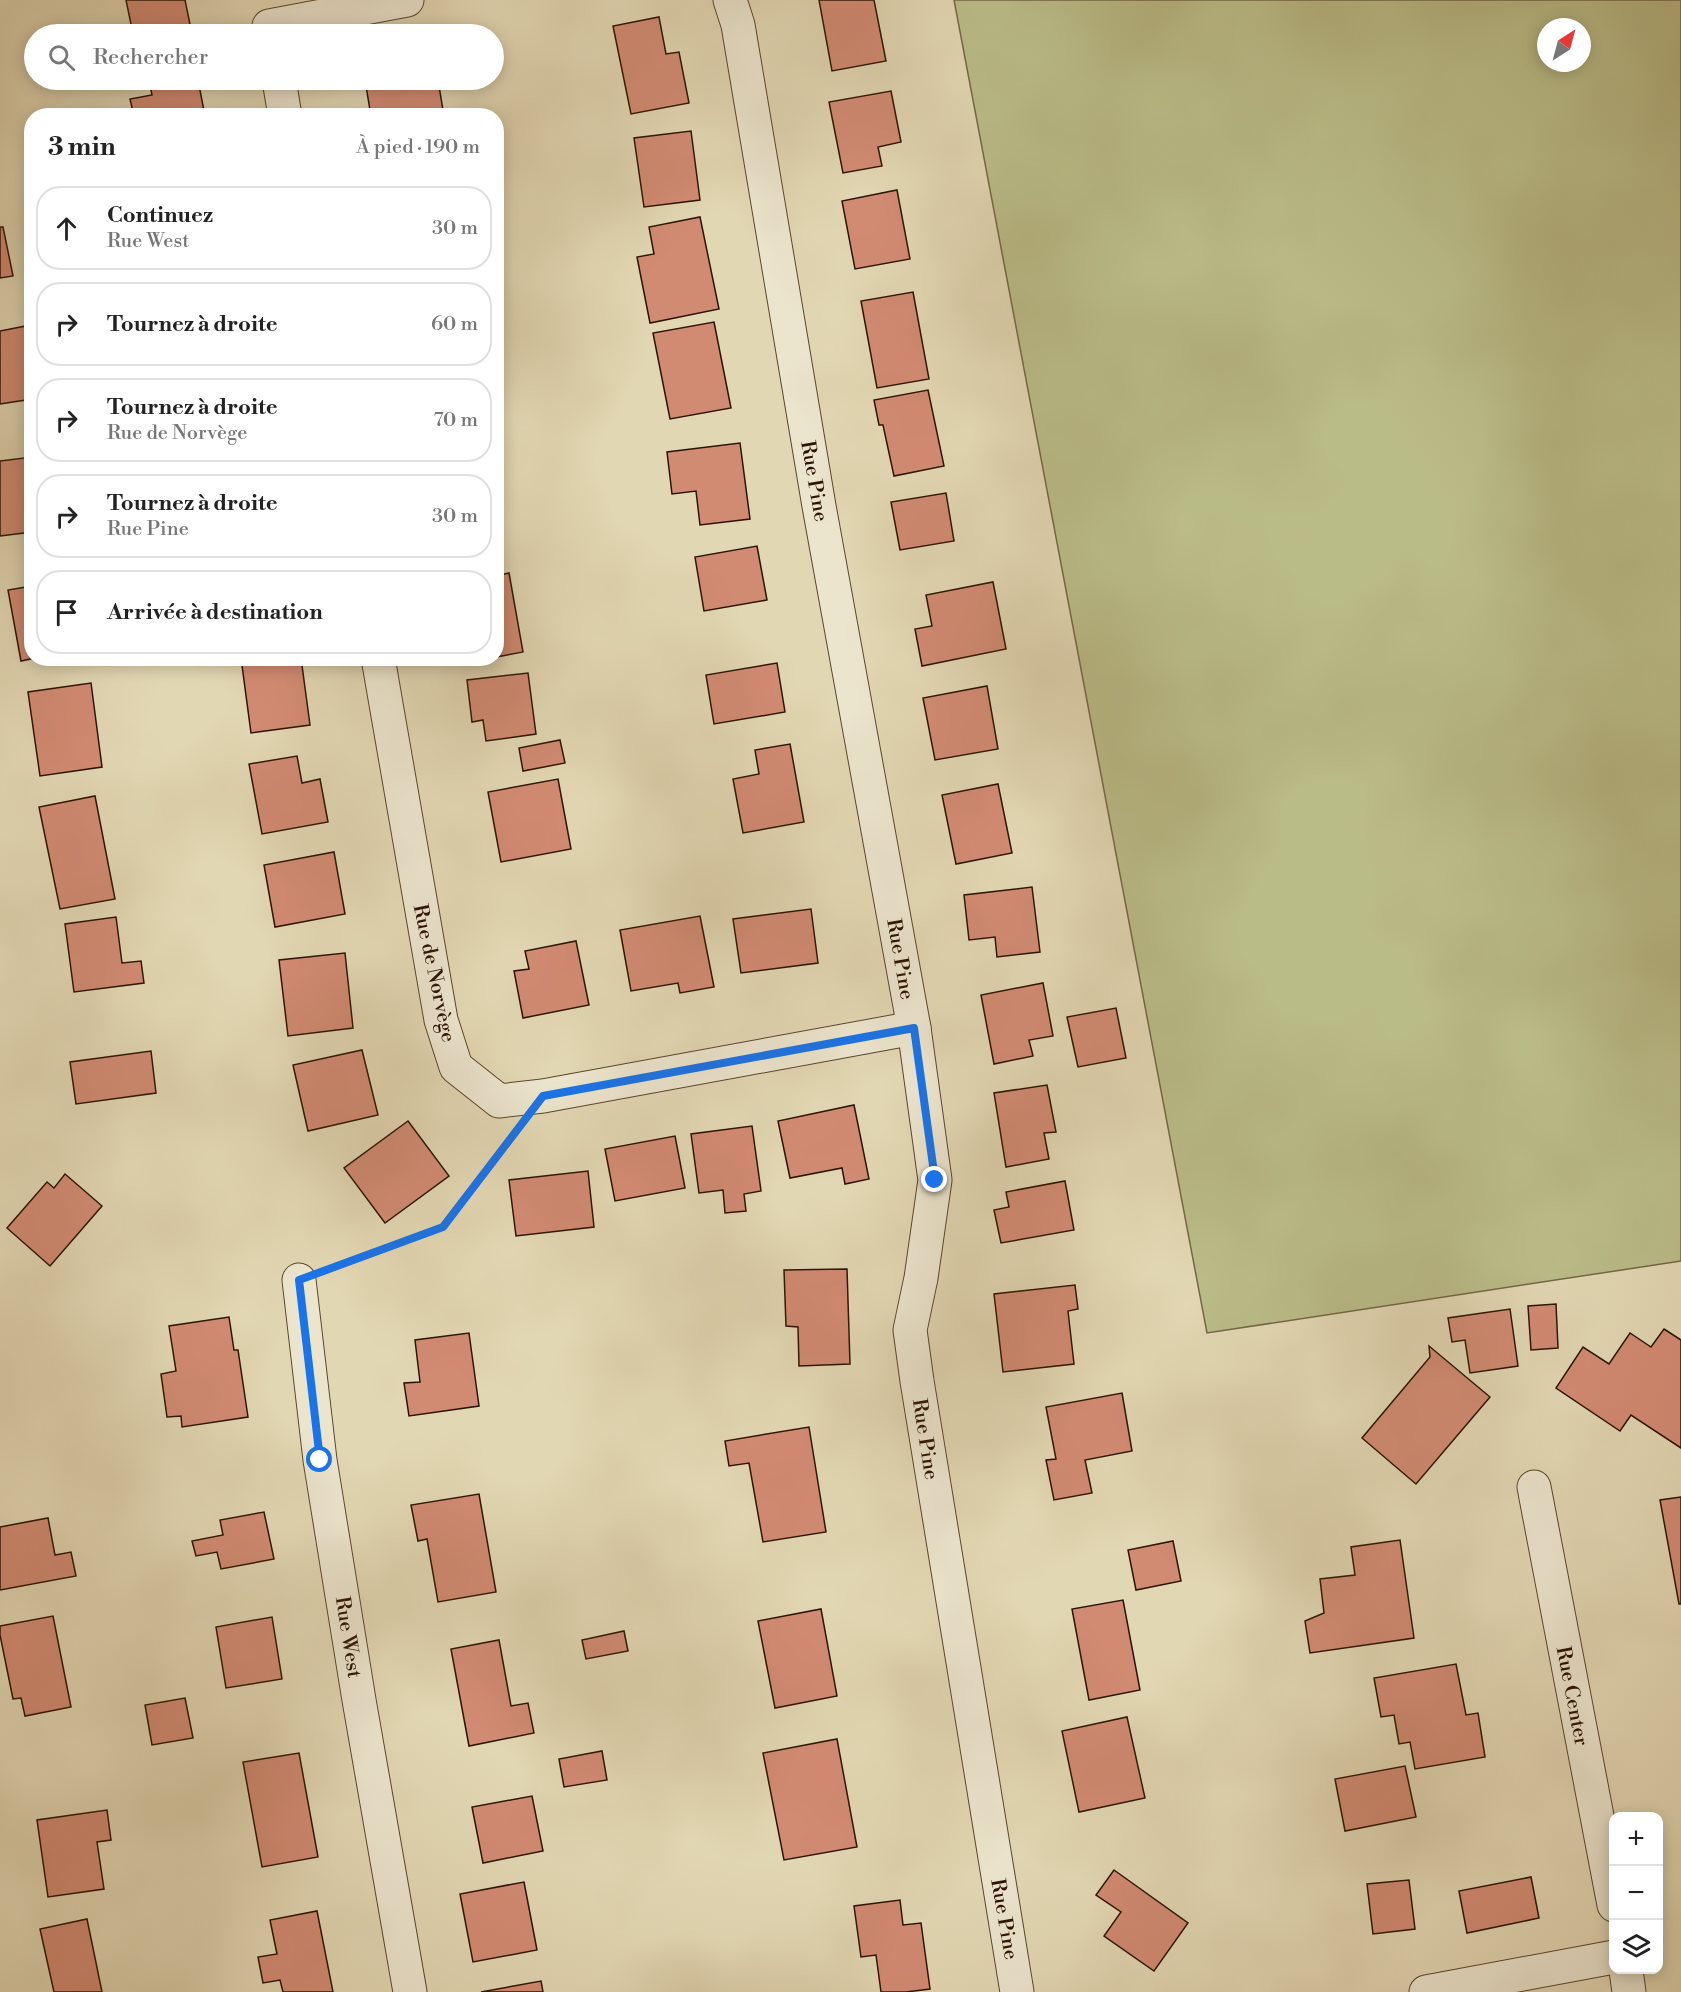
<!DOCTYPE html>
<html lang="fr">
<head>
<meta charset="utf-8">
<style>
	body { margin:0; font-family:"Libre Bodoni",serif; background:#f2f2f2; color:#222 }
	.controls { position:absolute; right:18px; bottom:18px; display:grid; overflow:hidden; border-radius:12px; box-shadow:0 3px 15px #0003 }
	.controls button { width:54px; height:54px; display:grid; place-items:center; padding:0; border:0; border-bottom:2px solid #e0e0e0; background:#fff; color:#222; font:30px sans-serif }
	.compass { position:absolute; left:1537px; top:18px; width:54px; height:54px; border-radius:50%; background:#fff; box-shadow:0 3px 15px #0003; rotate:36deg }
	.stop { position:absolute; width:18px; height:18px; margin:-14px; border:4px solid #1a73e8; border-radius:50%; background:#fff }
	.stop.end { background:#1a73e8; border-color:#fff; box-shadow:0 2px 6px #0008 }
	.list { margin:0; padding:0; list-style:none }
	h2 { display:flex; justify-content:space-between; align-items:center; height:78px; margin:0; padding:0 24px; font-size:26px }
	h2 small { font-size:20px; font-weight:400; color:#767676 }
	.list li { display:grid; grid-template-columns:39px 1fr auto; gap:18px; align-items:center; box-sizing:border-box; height:84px; margin:0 12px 12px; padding:0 12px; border:2px solid #e0e0e0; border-radius:24px }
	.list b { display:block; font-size:22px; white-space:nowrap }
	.list p { margin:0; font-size:20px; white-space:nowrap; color:#767676 }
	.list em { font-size:20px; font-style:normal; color:#767676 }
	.icon { flex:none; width:33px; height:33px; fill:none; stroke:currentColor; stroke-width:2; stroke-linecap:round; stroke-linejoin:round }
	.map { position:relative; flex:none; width:1681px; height:1992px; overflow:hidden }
	.search { position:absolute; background:#fff; box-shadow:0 3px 15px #0003; left:24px; top:24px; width:480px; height:66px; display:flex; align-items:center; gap:15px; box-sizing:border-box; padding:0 21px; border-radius:33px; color:#767676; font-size:22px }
	.panel { position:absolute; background:#fff; box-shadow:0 3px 15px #0003; left:24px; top:108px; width:480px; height:558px; border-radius:24px }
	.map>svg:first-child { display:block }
	.green { fill:#babc88; stroke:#736845; stroke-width:1.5; fill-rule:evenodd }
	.building { fill:#d28b73; stroke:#2c1402; stroke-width:1.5 }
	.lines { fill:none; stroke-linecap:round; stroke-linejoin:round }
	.minor-casing { stroke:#5a452e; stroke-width:35 }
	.path { stroke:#2c1402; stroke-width:4; stroke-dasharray:1.5 3; stroke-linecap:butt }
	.minor { stroke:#ece5ce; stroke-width:33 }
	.route { stroke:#1a73e8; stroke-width:8 }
	.labels { text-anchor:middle; stroke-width:4.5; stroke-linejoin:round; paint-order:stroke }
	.street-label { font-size:20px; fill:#2c1402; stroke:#ece5ce }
</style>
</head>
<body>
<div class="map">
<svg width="1681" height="1992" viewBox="0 0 1681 1992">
	<rect width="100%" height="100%" fill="#e2d7b3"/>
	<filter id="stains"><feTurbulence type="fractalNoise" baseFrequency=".00333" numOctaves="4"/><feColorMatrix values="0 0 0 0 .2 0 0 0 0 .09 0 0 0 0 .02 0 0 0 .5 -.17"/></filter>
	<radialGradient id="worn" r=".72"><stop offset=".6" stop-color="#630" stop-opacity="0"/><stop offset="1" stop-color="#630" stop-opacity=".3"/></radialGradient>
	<path class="green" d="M954,0h727v1261l-474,72zM1546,27h36v36h-36z"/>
	<g class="building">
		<polygon points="126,0 185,0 192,34 133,34"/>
		<polygon points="819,0 874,0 886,61 832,71"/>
		<polygon points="659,17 666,54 679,52 689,103 631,114 613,26"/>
		<polygon points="149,80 198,80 205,116 134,116 130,99 152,95"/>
		<polygon points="365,80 438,80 444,116 371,116"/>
		<polygon points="891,91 901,142 878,147 882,166 843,173 829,102"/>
		<polygon points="691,131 700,200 644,207 634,138"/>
		<polygon points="897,190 910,259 855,269 842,201"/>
		<polygon points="700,217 719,309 650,323 637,257 654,254 649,227"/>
		<polygon points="0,227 3,227 13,276 0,278"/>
		<polygon points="913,292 929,379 877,388 861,301"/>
		<polygon points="714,322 731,408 670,419 653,333"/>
		<polygon points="31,325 32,399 0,404 0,331"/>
		<polygon points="928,390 944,466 894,476 883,425 879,425 874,400"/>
		<polygon points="740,443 750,519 700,525 696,491 672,494 667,452"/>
		<polygon points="32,457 32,532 0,536 0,461"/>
		<polygon points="946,493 954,541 900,550 891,502"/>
		<polygon points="496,511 503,549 496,550"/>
		<polygon points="757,546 767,600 704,611 695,557"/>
		<polygon points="509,573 523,652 496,657 496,576"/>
		<polygon points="993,582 1006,649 922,666 915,629 932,626 926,595"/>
		<polygon points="32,586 32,658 35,658 21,661 8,590"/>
		<polygon points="241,658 301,658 310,725 251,733"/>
		<polygon points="777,663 785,712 714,724 706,675"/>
		<polygon points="528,673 536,734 486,741 483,720 472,722 467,680"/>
		<polygon points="91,683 102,767 40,776 28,692"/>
		<polygon points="987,686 998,749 935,760 923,698"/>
		<polygon points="560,740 565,763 523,771 519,748"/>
		<polygon points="790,744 804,822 743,833 733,779 759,774 755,750"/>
		<polygon points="297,756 302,783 320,779 328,822 262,834 249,764"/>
		<polygon points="558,779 571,849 501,862 488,792"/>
		<polygon points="998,784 1012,853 956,864 942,795"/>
		<polygon points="95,796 115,899 60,909 39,807"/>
		<polygon points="334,852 345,914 275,927 264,865"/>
		<polygon points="1032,887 1040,952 997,957 995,937 969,940 964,895"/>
		<polygon points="811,909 818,963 741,973 733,919"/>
		<polygon points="700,916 714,987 680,993 678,983 631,991 620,930"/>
		<polygon points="116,917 122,963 141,961 144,983 74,992 65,924"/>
		<polygon points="576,941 589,1005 523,1018 514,971 529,969 525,951"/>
		<polygon points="345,953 353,1028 288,1036 279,960"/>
		<polygon points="1043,983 1053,1036 1029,1040 1033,1056 994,1064 981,995"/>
		<polygon points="1116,1008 1126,1058 1078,1067 1067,1017"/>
		<polygon points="362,1050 378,1115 308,1131 293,1065"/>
		<polygon points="151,1051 156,1093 76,1104 70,1062"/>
		<polygon points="1047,1085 1056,1132 1044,1133 1049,1159 1006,1167 994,1093"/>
		<polygon points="854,1105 869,1179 845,1184 842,1168 790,1178 778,1121"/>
		<polygon points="408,1121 449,1176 385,1223 344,1168"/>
		<polygon points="752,1126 761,1191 744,1194 746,1211 725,1213 723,1190 699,1193 691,1134"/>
		<polygon points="675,1136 685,1188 615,1201 605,1149"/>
		<polygon points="588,1171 594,1227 516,1236 509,1180"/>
		<polygon points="65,1174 102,1206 50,1266 7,1228 47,1182 54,1188"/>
		<polygon points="1065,1181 1074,1230 1001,1243 994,1210 1009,1207 1006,1192"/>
		<polygon points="847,1269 850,1364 799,1366 798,1327 786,1326 784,1270"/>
		<polygon points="1075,1285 1078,1309 1068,1311 1074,1364 1003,1372 994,1294"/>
		<polygon points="1556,1304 1558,1348 1531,1350 1528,1306"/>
		<polygon points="1510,1309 1518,1366 1470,1373 1465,1340 1452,1342 1448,1318"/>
		<polygon points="229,1317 234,1350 238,1350 248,1417 182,1427 181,1416 167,1417 161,1374 176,1371 169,1326"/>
		<polygon points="1664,1329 1681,1340 1681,1448 1631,1415 1620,1431 1556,1388 1583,1347 1609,1364 1630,1333 1651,1347"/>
		<polygon points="469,1333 479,1406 409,1416 404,1383 420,1382 415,1340"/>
		<polygon points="1429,1346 1490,1397 1416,1484 1362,1438 1430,1357"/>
		<polygon points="1122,1393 1132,1451 1085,1460 1092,1493 1054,1500 1046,1460 1056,1459 1046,1407"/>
		<polygon points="809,1427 826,1532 763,1542 749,1463 729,1466 725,1441"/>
		<polygon points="479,1494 496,1592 438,1602 427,1539 418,1541 411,1505"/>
		<polygon points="1681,1497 1681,1604 1679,1604 1660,1500"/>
		<polygon points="264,1512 274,1559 221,1569 217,1552 196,1556 192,1541 223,1535 220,1520"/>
		<polygon points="48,1518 55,1555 71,1552 76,1576 0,1590 0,1527"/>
		<polygon points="1400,1540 1414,1638 1310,1653 1305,1621 1324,1613 1320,1579 1355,1575 1351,1547"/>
		<polygon points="1173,1541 1181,1581 1136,1590 1128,1550"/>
		<polygon points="1123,1600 1140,1690 1089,1700 1072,1609"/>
		<polygon points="821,1609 837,1696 775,1708 758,1621"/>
		<polygon points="53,1616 71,1707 25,1716 21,1698 13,1699 0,1635 0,1626"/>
		<polygon points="272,1617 282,1679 226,1688 216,1627"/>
		<polygon points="624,1631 628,1651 586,1659 582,1640"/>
		<polygon points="499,1640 511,1706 528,1703 534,1733 469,1746 451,1649"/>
		<polygon points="1456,1664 1466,1715 1478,1713 1485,1757 1415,1769 1410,1742 1399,1744 1394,1715 1381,1717 1374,1678"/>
		<polygon points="185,1698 193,1738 152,1745 145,1705"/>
		<polygon points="1127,1717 1145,1798 1079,1812 1062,1731"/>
		<polygon points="837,1739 857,1847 784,1860 763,1753"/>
		<polygon points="602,1751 607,1780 564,1787 559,1759"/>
		<polygon points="299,1753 318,1857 262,1867 243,1762"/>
		<polygon points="1405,1766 1416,1817 1345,1831 1335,1779"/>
		<polygon points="532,1796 543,1851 483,1863 472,1807"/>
		<polygon points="107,1810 111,1840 97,1842 104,1889 48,1897 37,1820"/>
		<polygon points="1114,1870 1188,1923 1154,1971 1104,1936 1121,1912 1096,1895"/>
		<polygon points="1531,1877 1539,1918 1467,1933 1459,1891"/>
		<polygon points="1409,1880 1415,1929 1373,1934 1367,1884"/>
		<polygon points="524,1882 537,1950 473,1962 460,1894"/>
		<polygon points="900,1900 903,1925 921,1923 930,1989 906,1992 881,1992 876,1955 861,1957 854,1906"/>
		<polygon points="317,1911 333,1992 283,1992 280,1980 263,1983 258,1957 277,1954 270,1920"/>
		<polygon points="87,1919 102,1992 54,1992 40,1929"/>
		<polygon points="541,1981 543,1992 481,1992"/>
	</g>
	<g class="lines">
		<g class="minor-casing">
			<g id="minor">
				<polyline points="730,0 738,25 819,506 914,1028 935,1180 921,1278 910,1330 917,1381 1017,1992"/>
				<polyline points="269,26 407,0"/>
				<polyline points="279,80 285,116"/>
				<polyline points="378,658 441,1020 456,1067 499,1101 543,1096 914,1028"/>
				<polyline points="299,1280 320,1460 359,1700 410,1992"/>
				<polyline points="1534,1487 1614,1905"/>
				<polyline points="1626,1970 1629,1992"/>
				<polyline points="1426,1992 1614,1957"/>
			</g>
		</g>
		<polyline class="path" points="331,1268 443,1227 514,1135"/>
		<use href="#minor" class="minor"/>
	</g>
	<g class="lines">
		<polyline class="route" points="320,1460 299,1280 443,1227 543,1096 914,1028 935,1180"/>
	</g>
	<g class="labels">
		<g class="street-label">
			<text transform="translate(815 481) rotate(80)" y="7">Rue Pine</text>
			<text transform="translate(901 959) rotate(80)" y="7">Rue Pine</text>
			<text transform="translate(435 973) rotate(78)" y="7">Rue de Norvège</text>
			<text transform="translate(926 1439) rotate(81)" y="7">Rue Pine</text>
			<text transform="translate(349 1637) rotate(81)" y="7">Rue West</text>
			<text transform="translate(1573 1696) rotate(79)" y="7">Rue Center</text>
			<text transform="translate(1005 1919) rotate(80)" y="7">Rue Pine</text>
		</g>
	</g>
	<rect width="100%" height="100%" filter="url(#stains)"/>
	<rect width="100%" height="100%" fill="url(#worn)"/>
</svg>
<div class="controls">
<button>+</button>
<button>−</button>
<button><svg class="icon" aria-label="layers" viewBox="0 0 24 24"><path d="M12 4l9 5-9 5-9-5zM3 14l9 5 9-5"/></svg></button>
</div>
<svg class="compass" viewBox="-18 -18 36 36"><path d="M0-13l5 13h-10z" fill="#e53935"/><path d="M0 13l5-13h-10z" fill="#767676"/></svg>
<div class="stop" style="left:320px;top:1460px"></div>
<div class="stop end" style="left:935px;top:1180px"></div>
<div class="search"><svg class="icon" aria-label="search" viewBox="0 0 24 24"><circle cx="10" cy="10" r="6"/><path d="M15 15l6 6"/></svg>Rechercher</div>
<section class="panel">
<h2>3 min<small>À pied · 190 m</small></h2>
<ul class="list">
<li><svg class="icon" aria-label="ahead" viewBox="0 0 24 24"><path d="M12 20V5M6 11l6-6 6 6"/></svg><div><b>Continuez</b><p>Rue West</p></div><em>30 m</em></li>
<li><svg class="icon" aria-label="right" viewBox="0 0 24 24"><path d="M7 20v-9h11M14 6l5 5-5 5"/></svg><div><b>Tournez à droite</b></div><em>60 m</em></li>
<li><svg class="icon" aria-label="right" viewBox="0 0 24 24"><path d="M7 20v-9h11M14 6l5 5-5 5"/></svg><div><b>Tournez à droite</b><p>Rue de Norvège</p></div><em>70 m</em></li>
<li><svg class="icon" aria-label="right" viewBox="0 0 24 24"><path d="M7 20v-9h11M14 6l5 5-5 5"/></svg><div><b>Tournez à droite</b><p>Rue Pine</p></div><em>30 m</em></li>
<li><svg class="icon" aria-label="arrive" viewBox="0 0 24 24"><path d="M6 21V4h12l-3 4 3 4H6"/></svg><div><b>Arrivée à destination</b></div></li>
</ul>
</section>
</div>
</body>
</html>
